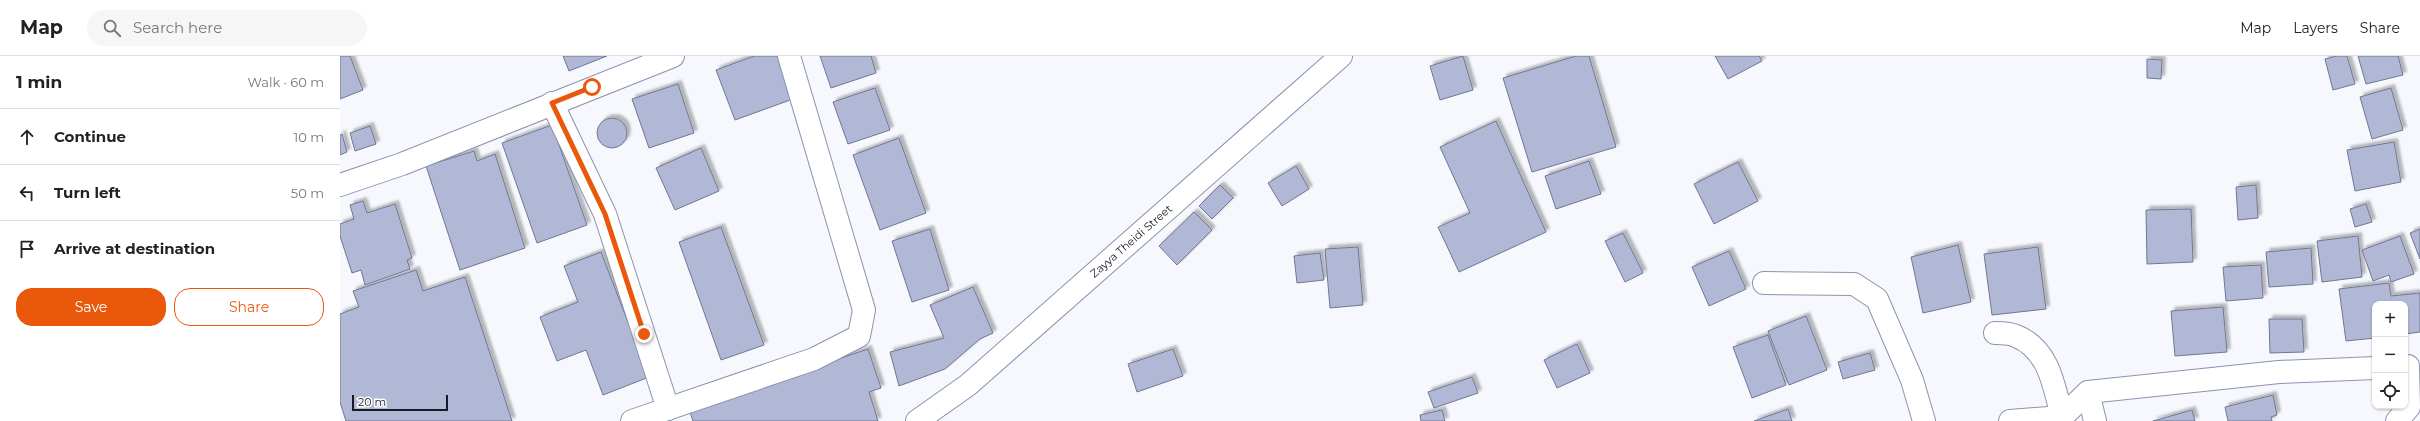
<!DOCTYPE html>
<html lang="en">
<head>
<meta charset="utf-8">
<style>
	body { margin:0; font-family:Montserrat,sans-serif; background:#f6f6f6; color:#222 }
	.controls { position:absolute; right:12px; bottom:12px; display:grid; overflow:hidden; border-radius:8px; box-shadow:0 1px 3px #0004 }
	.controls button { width:36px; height:36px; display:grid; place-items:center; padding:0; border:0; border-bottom:1px solid #e0e0e0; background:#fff; color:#222; font:20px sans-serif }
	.scale { position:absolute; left:12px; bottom:10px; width:96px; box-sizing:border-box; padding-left:4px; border:2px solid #171a24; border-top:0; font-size:11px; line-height:14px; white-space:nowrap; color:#171a24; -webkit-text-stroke:3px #fff; paint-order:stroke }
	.stop { position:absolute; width:12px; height:12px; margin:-9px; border:3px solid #ea580c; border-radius:50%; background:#fff }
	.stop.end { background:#ea580c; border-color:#fff; box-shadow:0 1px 4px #0008 }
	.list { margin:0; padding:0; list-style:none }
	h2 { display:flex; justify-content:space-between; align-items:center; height:52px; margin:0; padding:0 16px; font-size:17px }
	h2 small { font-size:13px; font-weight:400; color:#767676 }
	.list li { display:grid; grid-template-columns:26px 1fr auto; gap:12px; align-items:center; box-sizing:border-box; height:56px; padding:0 16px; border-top:1px solid #e0e0e0 }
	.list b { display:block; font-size:15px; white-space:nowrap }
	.list em { font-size:13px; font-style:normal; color:#767676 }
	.actions { display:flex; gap:8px; padding:12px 16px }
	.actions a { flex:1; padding:9px 0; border:1px solid #ea580c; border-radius:16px; text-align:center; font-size:14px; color:#ea580c }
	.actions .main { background:#ea580c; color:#fff }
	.icon { flex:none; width:22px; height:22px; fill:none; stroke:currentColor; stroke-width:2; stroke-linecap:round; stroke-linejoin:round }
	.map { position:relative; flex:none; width:2080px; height:365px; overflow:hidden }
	header { display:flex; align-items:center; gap:24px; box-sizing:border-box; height:56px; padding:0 20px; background:#fff; border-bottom:1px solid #e0e0e0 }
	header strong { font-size:19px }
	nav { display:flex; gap:22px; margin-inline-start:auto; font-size:14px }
	.search { width:280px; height:36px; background:#f6f6f6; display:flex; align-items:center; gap:10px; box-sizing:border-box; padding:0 14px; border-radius:22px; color:#767676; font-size:15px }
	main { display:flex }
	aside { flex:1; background:#fff }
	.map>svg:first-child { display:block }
	.building { fill:#b0b8d5; stroke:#707792; filter:url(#shadow) }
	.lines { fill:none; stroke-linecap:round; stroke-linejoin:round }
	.minor-casing { stroke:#8c93af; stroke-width:24 }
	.minor { stroke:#fff; stroke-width:22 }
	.route { stroke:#ea580c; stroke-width:5 }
	.labels { text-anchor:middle; stroke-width:3; stroke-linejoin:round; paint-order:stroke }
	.street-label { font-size:11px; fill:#171a24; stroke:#fff }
</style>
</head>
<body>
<header>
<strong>Map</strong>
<div class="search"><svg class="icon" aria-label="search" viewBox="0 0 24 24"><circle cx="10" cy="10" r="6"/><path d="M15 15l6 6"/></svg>Search here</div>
<nav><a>Map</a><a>Layers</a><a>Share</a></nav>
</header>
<main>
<aside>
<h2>1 min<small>Walk · 60 m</small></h2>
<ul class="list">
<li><svg class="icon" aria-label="ahead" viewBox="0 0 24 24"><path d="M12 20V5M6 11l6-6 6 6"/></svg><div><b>Continue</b></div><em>10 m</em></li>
<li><svg class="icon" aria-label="left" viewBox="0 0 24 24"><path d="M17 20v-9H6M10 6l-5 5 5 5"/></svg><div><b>Turn left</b></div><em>50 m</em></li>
<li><svg class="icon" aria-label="arrive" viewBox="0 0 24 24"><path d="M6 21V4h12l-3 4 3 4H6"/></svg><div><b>Arrive at destination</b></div></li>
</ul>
<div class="actions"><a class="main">Save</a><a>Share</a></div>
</aside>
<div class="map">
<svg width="2080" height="365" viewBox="0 0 2080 365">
	<defs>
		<filter id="shadow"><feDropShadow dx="3.5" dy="-3.5" stdDeviation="1" flood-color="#0004"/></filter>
	</defs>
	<rect width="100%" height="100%" fill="#f6f8fe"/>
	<g class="building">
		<polygon points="0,0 10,0 23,34 0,43"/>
		<polygon points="223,0 267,0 229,15"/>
		<polygon points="414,0 438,0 453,43 395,64 376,14"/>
		<polygon points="480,0 531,0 536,17 491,32"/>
		<polygon points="1123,0 1133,34 1100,44 1090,10"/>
		<polygon points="1236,0 1249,0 1276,91 1192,116 1163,22"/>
		<polygon points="1375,0 1419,0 1422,5 1388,23"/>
		<polygon points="1997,0 2007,0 2015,28 1993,34 1985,3"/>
		<polygon points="2018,0 2058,0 2063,19 2026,28"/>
		<polygon points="1807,3 1822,4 1821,23 1807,22"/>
		<polygon points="338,28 354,77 309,92 292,43"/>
		<polygon points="535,32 550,74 508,88 493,46"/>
		<polygon points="2051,32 2063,74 2032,83 2020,41"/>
		<circle cx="272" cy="77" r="15"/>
		<polygon points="1156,65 1206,176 1119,216 1098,171 1130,157 1100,91"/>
		<polygon points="212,69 247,169 197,187 162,87"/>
		<polygon points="30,70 36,88 15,95 10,77"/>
		<polygon points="2,78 7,96 0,99 0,79"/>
		<polygon points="559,82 586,157 540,174 513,99"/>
		<polygon points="2054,86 2061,126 2015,135 2007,94"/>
		<polygon points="361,92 379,135 335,154 316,112"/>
		<polygon points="134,95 137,105 155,98 185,192 120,214 86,110"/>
		<polygon points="1249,105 1261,138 1216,153 1205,120"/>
		<polygon points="1398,106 1418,145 1374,168 1354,128"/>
		<polygon points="956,110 969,133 942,150 928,127"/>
		<polygon points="880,129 893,142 872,163 859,150"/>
		<polygon points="1916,129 1918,162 1898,164 1896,131"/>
		<polygon points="23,145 27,157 55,148 72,202 67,204 70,213 25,229 21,214 12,217 0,180 0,168 14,163 10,149"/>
		<polygon points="2026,148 2032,166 2015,171 2010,153"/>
		<polygon points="1851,153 1853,206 1807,208 1806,154"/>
		<polygon points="854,156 872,174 837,209 819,190"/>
		<polygon points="381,171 424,289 381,304 339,186"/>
		<polygon points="590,173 609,234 572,246 552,185"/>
		<polygon points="2080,173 2080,203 2070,177"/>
		<polygon points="1283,177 1303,217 1285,226 1265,185"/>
		<polygon points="2018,180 2022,221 1982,226 1977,185"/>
		<polygon points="2060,180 2074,218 2051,226 2049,219 2033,225 2022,194"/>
		<polygon points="1618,189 1631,246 1583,257 1571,201"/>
		<polygon points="1018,191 1023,249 990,252 985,193"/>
		<polygon points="1698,191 1706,253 1652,259 1644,198"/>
		<polygon points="1971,192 1973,228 1929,231 1926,196"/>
		<polygon points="1389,195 1406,233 1369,250 1352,211"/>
		<polygon points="261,196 309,321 263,339 246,294 217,305 200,261 238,246 224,210"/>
		<polygon points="980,197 984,224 957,227 954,200"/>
		<polygon points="1921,209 1923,242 1886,245 1883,211"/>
		<polygon points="76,214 83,235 125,221 172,365 6,365 0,346 0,258 19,251 13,235"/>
		<polygon points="2049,227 2051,240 2080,237 2080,276 2065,278 2065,248 2035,248 2035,282 2006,285 1999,233"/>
		<polygon points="633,231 653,277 640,283 605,313 559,330 550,296 604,282 590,249"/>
		<polygon points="1883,251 1887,296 1835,300 1831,255"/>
		<polygon points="1466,260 1487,314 1449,329 1428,275"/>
		<polygon points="1929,263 1962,263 1964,296 1930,297"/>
		<polygon points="1428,279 1446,329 1412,342 1393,291"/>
		<polygon points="1237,288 1250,317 1217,332 1204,304"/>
		<polygon points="528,293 541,332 529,336 538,365 353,365 349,353"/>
		<polygon points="833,293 843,320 797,336 788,308"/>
		<polygon points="1530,297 1535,314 1503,323 1498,306"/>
		<polygon points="1132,321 1138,337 1094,352 1088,336"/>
		<polygon points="1933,339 1937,359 1931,361 1932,365 1888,365 1885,351"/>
		<polygon points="1448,353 1452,365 1414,365"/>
		<polygon points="1102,354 1105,365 1081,365 1080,359"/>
		<polygon points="1852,354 1855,365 1813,365"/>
	</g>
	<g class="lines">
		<g class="minor-casing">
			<g id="minor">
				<polyline points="212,47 265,158 328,353"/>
				<polyline points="0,129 62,108 333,0"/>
				<polyline points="1424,227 1514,228 1537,243 1572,324 1584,365"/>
				<path d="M1655,277c6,0 15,0 21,3 33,13 38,50 46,81"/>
				<polyline points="1748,336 1755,365"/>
				<polyline points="292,365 474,303 519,280 524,254 449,0"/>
				<polyline points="577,365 628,329 1001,0"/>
				<polyline points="1670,365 1722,361 1748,336 1939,316 2035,312"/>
				<polyline points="2057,365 2069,351 2068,310"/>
			</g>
		</g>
		<use href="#minor" class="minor"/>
	</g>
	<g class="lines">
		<polyline class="route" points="252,31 212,47 265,158 304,278"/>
	</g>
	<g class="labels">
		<g class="street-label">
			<text transform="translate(791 185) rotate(-41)" y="4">Zayya Theidi Street</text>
		</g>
	</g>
</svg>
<div class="controls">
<button>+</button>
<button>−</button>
<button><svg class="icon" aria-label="locate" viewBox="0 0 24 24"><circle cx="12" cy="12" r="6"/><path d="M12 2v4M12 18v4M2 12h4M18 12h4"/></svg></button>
</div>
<div class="scale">20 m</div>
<div class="stop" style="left:252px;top:31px"></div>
<div class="stop end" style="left:304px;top:278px"></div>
</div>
</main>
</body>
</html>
